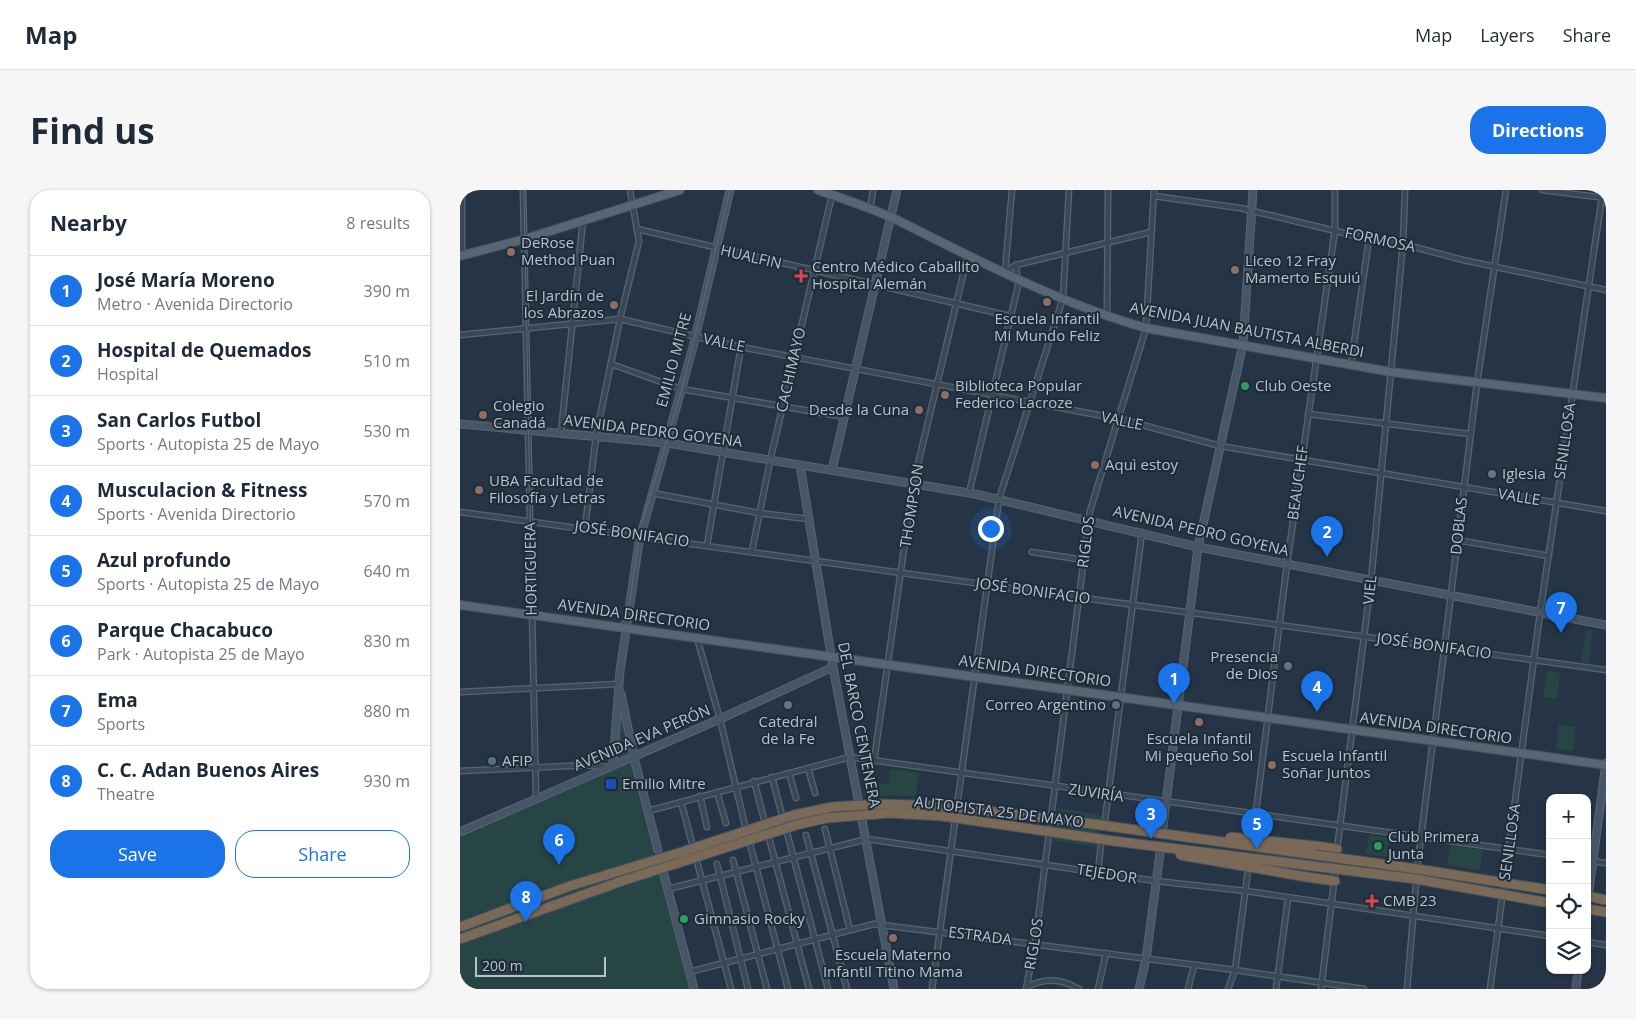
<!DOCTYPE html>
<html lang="en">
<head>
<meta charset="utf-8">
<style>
	body { margin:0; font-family:"Open Sans",sans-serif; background:#f6f6f7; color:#1f2937 }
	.controls { position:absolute; right:15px; bottom:15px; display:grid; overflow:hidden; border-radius:10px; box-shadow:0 1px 4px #0004 }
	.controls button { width:45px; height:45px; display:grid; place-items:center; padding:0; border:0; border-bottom:1px solid #e0e1e3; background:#fff; color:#1f2937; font:25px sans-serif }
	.scale { position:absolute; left:15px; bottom:12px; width:131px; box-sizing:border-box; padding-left:5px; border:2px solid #b7c2cd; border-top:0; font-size:14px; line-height:18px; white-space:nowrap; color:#b7c2cd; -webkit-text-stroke:4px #1e2c39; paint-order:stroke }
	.you { position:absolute; left:530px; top:338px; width:18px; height:18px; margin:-12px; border:4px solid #fff; border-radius:50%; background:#1a73e8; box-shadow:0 0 0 8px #1a73e833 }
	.badge { display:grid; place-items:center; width:32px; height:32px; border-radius:50%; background:#1a73e8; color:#fff; font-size:16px; font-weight:700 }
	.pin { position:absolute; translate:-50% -41px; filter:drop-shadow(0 1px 2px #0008) }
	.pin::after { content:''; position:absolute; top:26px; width:18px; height:15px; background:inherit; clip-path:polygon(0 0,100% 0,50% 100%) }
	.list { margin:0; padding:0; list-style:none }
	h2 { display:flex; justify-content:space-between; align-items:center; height:65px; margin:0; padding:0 20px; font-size:21px }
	h2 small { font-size:16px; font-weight:400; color:#747a83 }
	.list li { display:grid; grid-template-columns:32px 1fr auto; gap:15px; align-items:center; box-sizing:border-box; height:70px; padding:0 20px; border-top:1px solid #e0e1e3 }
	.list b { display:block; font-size:19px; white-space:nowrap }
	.list p { margin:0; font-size:16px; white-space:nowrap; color:#747a83 }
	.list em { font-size:16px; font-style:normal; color:#747a83 }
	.actions { display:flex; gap:10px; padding:15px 20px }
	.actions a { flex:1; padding:11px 0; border:1px solid #1a73e8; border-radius:20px; text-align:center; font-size:18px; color:#1a73e8 }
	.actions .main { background:#1a73e8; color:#fff }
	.icon { flex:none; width:28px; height:28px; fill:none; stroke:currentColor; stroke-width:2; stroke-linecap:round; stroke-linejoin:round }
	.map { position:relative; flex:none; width:1146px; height:799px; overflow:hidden; border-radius:20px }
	header { display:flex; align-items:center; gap:30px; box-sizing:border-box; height:70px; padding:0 25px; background:#fff; border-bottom:1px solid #e0e1e3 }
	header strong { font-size:24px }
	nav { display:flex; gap:28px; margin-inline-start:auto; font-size:18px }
	.intro { display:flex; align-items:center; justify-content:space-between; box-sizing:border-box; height:120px; padding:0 30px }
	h1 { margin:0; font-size:35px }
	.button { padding:12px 22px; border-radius:20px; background:#1a73e8; color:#fff; font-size:18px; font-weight:700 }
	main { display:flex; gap:30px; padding:0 30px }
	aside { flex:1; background:#fff; border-radius:20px; box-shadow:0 1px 4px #0004 }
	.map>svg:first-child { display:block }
	.green { fill:#274545 }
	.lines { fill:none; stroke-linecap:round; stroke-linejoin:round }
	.street-casing { stroke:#586571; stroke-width:7 }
	.secondary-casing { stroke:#586571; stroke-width:9 }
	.primary-casing { stroke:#43505d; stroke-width:10 }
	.highway-casing { stroke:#44525e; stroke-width:11 }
	.street { stroke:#3a4754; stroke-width:4.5 }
	.secondary { stroke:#475667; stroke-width:7 }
	.primary { stroke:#586674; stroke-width:8 }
	.highway { stroke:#7a6956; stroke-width:9 }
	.tram { stroke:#5c6b7b; stroke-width:1 }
	.highway-bridge-casing { stroke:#44525e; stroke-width:11; stroke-linecap:butt }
	.highway-bridge { stroke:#7a6956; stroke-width:9 }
	.education-dot { fill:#8d6e63; stroke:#1e2c39; stroke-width:2 }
	.health-dot { fill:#e0444e; stroke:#1e2c39; stroke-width:2 }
	.leisure-dot { fill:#2e9e5b; stroke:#1e2c39; stroke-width:2 }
	.worship-dot { fill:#6b7280; stroke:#1e2c39; stroke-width:2 }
	.service-dot { fill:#5c6f8a; stroke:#1e2c39; stroke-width:2 }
	.transit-dot { fill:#1a4fb4; stroke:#1e2c39; stroke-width:2 }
	.labels { text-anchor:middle; stroke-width:4; stroke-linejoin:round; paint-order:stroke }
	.street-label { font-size:15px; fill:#b7c2cd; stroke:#1e2c39 }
	.poi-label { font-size:15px; fill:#b7c2cd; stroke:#1e2c39; text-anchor:start }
</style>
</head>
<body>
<header>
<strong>Map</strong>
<nav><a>Map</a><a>Layers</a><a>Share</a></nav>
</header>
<div class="intro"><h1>Find us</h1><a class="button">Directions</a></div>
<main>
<aside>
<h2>Nearby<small>8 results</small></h2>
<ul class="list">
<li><span class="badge">1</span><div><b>José María Moreno</b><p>Metro · Avenida Directorio</p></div><em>390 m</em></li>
<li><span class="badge">2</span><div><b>Hospital de Quemados</b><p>Hospital</p></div><em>510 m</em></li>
<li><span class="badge">3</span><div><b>San Carlos Futbol</b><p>Sports · Autopista 25 de Mayo</p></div><em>530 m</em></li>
<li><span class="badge">4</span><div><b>Musculacion &amp; Fitness</b><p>Sports · Avenida Directorio</p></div><em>570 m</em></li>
<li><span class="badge">5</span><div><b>Azul profundo</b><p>Sports · Autopista 25 de Mayo</p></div><em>640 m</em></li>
<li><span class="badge">6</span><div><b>Parque Chacabuco</b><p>Park · Autopista 25 de Mayo</p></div><em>830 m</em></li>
<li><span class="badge">7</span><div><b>Ema</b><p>Sports</p></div><em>880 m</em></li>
<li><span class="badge">8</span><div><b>C. C. Adan Buenos Aires</b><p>Theatre</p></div><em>930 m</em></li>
</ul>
<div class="actions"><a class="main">Save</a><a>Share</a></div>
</aside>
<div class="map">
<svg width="1146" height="799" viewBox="0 0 1146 799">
	<rect width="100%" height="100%" fill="#253545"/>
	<g class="green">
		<polygon points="1126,440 1133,441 1129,473 1121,472"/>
		<polygon points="1087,481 1100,483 1097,509 1083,507"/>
		<polygon points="160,501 168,562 167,566 160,568 156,566"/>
		<polygon points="1099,534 1116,537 1113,561 1096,559"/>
		<polygon points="170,573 230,799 0,799 0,647"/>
		<polygon points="431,579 459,583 456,606 404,605 402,600 428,593"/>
		<polygon points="598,618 641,625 638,657 594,651"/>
		<polygon points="909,645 929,648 927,667 906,664"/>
		<polygon points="796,654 839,660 838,679 793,673"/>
		<polygon points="990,655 1023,660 1020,681 987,675"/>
	</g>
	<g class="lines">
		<g class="street-casing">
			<g id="street">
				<polyline points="63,0 76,608"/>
				<polyline points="1082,0 1146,8"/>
				<polyline points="694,6 780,18 909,49 943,54 1003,70 1146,100"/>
				<polyline points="410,19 413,0"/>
				<polyline points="177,39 550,126"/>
				<polyline points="2,65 2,0"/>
				<polyline points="545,82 556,75 691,42"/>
				<polyline points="545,82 552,0"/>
				<polyline points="647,126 648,0"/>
				<polyline points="0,145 160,129 281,157 664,230 760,256 1146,321"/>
				<polyline points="151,174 221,199 385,227"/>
				<polyline points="891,174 909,49"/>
				<polyline points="848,224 1010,244"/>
				<polyline points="101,242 123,31"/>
				<polyline points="192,303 299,323 348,329"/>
				<polyline points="509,303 558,96 556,75"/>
				<polyline points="0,322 1146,480"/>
				<polyline points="125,338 136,246 160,129 179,51 170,0"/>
				<polyline points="997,350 1089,366"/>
				<polyline points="247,355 281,157"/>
				<polyline points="292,361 310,271 372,5 371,0"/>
				<polyline points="572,362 624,370"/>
				<polyline points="237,448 260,529 286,640"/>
				<polyline points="0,502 159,494"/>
				<polyline points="414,571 453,295 508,64"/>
				<polyline points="348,578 355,603"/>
				<polyline points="0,581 129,575 146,577"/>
				<polyline points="329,583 336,608"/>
				<polyline points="312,587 323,629"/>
				<polyline points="294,591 349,799"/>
				<polyline points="257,602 266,633"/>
				<polyline points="240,606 247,637"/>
				<polyline points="221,612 271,799"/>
				<polyline points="188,621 390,567 1090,665"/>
				<polyline points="645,630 682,342"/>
				<polyline points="326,639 368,799"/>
				<polyline points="365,639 390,740"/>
				<polyline points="346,645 387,799"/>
				<polyline points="793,645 827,374 875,40 875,0"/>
				<polyline points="289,650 328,799"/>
				<polyline points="877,660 911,391 943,54 945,0"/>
				<polyline points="273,670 307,799"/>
				<polyline points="1127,671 1146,673"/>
				<polyline points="958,672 1017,193 1046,0"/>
				<polyline points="257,674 288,799"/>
				<polyline points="638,683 641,654"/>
				<polyline points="208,699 407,649 696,691 786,701 1090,746"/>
				<polyline points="1127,752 1146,755"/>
				<polyline points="229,782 414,734 775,780 904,799"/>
				<path d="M567,797c19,-10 34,-8 52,2"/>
				<polyline points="472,799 539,309 603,108 609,0"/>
				<polyline points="566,799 575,753 630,321 686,138 694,0"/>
				<polyline points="638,799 646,763"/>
				<polyline points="728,799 734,776"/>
				<polyline points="768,799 775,780 788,680"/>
				<polyline points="816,799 828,709"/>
				<polyline points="861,799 877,668"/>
				<polyline points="947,799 956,694"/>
				<polyline points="1030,799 1080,423 1143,0"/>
			</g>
		</g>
		<g class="secondary-casing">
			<g id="secondary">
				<polyline points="0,234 207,253 515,304 738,357 1146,435"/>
				<polyline points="340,275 373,477 434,799"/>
				<polyline points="372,280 437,0"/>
				<polyline points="161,504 175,572 198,660"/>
				<polyline points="153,575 160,481 179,352 233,157 270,0"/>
				<polyline points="703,637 738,357 783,154 793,0"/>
				<polyline points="0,642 260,529 373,477"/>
				<polyline points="204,685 234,799"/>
				<polyline points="1129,700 1146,573"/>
				<polyline points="679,799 686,769 700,663"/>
				<polyline points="1116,799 1118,780"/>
			</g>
		</g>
		<g class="primary-casing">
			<g id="primary">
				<path d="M358,0c28,10 58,19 85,33 78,39 158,81 243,105l245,44 215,26"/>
				<polyline points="0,66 65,49 220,0"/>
				<polyline points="0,415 1146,575"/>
			</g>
		</g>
		<g class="highway-casing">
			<g id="highway">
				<polyline points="855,656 877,659"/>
				<polyline points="847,687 875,691"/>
				<polyline points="1127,719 1146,722"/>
			</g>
		</g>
		<use href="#street" class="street"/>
		<use href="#secondary" class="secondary"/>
		<use href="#primary" class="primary"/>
		<use href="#highway" class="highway"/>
		<path class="tram" d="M64,0l8,415c9,18 61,19 80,21l8,-2 8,-10 12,-84 42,-141 48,-199"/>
		<g class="highway-bridge-casing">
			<g id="highway-bridge">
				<polyline points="770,647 855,656"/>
				<polyline points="720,665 847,687"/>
				<polyline points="1127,706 1146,710"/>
				<polyline points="0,737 110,696 222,662 334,625 372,617 420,614 487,616 633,634 957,679 1090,700"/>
				<polyline points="0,749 162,691 336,635 367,628 430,623 482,626 654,651 956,689 1090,713"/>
			</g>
		</g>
		<use href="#highway-bridge" class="highway-bridge"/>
	</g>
	<g class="education-dot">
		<circle cx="51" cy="62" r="5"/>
		<circle cx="775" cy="80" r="5"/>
		<circle cx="587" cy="112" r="5"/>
		<circle cx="154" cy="115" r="5"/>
		<circle cx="485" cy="205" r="5"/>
		<circle cx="459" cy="220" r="5"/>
		<circle cx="23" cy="225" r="5"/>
		<circle cx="635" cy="275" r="5"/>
		<circle cx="19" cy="300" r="5"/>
		<circle cx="739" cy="532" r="5"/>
		<circle cx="812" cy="575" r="5"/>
		<circle cx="433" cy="748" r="5"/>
	</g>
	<g class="health-dot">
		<path d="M338.5 78.5h5v5h5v5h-5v5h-5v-5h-5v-5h5z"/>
		<path d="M909.5 703.5h5v5h5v5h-5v5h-5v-5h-5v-5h5z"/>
	</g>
	<g class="leisure-dot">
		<circle cx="785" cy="196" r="5"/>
		<circle cx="918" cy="656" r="5"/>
		<circle cx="224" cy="729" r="5"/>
	</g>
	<g class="worship-dot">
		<circle cx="1032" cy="284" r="5"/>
		<circle cx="828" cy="476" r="5"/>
		<circle cx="328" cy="515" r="5"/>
	</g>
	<g class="service-dot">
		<circle cx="656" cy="515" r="5"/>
		<circle cx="32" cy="571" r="5"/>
	</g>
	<rect class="transit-dot" x="145" y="588" width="12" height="12" rx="2.5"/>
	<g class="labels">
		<g class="street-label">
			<text transform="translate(920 50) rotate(12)" y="5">FORMOSA</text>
			<text transform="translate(291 67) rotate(13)" y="5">HUALFIN</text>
			<text transform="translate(787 140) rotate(11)" y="5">AVENIDA JUAN BAUTISTA ALBERDI</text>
			<text transform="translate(264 153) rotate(12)" y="5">VALLE</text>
			<text transform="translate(214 170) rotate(-75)" y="5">EMILIO MITRE</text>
			<text transform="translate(331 180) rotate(-77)" y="5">CACHIMAYO</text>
			<text transform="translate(662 231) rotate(12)" y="5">VALLE</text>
			<text transform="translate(193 241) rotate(7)" y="5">AVENIDA PEDRO GOYENA</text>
			<text transform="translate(1105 251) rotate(-82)" y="5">SENILLOSA</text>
			<text transform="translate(838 293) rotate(-82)" y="5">BEAUCHEF</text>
			<text transform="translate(1059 307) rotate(9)" y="5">VALLE</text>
			<text transform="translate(452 316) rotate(-81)" y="5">THOMPSON</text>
			<text transform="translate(999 336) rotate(-84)" y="5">DOBLAS</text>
			<text transform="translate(741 341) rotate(13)" y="5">AVENIDA PEDRO GOYENA</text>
			<text transform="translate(172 344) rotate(8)" y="5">JOSÉ BONIFACIO</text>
			<text transform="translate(626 352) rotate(-83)" y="5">RIGLOS</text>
			<text transform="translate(71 379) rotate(-91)" y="5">HORTIGUERA</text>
			<text transform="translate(910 400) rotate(-84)" y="5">VIEL</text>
			<text transform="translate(573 401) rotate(8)" y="5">JOSÉ BONIFACIO</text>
			<text transform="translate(174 425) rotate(8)" y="5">AVENIDA DIRECTORIO</text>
			<text transform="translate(974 456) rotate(8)" y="5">JOSÉ BONIFACIO</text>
			<text transform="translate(575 481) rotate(8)" y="5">AVENIDA DIRECTORIO</text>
			<text transform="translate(399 535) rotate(79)" y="5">DEL BARCO CENTENERA</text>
			<text transform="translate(976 538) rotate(8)" y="5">AVENIDA DIRECTORIO</text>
			<text transform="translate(182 548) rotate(-23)" y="5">AVENIDA EVA PERÓN</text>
			<text transform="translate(636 603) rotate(8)" y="5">ZUVIRÍA</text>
			<text transform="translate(539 622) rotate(7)" y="5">AUTOPISTA 25 DE MAYO</text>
			<text transform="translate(1050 652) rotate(-82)" y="5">SENILLOSA</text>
			<text transform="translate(647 684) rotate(9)" y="5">TEJEDOR</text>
			<text transform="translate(520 746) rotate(7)" y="5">ESTRADA</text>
			<text transform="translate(574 754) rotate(-81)" y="5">RIGLOS</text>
		</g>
		<g class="poi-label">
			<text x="61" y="58">DeRose<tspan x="61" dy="17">Method Puan</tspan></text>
			<text x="785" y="76">Liceo 12 Fray<tspan x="785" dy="17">Mamerto Esquiú</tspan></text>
			<text x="352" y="82">Centro Médico Caballito<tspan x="352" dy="17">Hospital Alemán</tspan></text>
			<text x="144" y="111" text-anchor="end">El Jardín de<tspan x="144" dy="17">los Abrazos</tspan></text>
			<text x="587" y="134" text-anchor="middle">Escuela Infantil<tspan x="587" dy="17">Mi Mundo Feliz</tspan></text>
			<text x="495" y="201">Biblioteca Popular<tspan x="495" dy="17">Federico Lacroze</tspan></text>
			<text x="795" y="201">Club Oeste</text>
			<text x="33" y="221">Colegio<tspan x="33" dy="17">Canadá</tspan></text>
			<text x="449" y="225" text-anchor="end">Desde la Cuna</text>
			<text x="645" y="280">Aquì estoy</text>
			<text x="1042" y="289">Iglesia</text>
			<text x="29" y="296">UBA Facultad de<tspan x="29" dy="17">Filosofía y Letras</tspan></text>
			<text x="818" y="472" text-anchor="end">Presencia<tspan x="818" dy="17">de Dios</tspan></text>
			<text x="646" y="520" text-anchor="end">Correo Argentino</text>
			<text x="328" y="537" text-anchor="middle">Catedral<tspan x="328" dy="17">de la Fe</tspan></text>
			<text x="739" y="554" text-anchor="middle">Escuela Infantil<tspan x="739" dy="17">Mi pequeño Sol</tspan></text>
			<text x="822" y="571">Escuela Infantil<tspan x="822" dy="17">Soñar Juntos</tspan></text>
			<text x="42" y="576">AFIP</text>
			<text x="162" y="599">Emilio Mitre</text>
			<text x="928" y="652">Club Primera<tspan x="928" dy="17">Junta</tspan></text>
			<text x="923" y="716">CMB 23</text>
			<text x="234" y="734">Gimnasio Rocky</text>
			<text x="433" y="770" text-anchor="middle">Escuela Materno<tspan x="433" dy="17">Infantil Titino Mama</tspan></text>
		</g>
	</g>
</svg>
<div class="controls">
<button>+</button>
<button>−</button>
<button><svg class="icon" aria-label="locate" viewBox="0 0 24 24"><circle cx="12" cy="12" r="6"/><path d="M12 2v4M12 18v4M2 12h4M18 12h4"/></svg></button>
<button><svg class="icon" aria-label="layers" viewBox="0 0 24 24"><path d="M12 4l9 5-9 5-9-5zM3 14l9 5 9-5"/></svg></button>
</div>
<div class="scale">200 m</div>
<div class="you"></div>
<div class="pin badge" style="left:714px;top:514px">1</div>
<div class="pin badge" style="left:867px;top:367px">2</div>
<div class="pin badge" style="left:691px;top:649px">3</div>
<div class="pin badge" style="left:857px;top:522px">4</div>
<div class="pin badge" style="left:797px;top:659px">5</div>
<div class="pin badge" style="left:99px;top:675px">6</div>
<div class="pin badge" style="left:1101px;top:443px">7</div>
<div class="pin badge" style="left:66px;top:732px">8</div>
</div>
</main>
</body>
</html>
